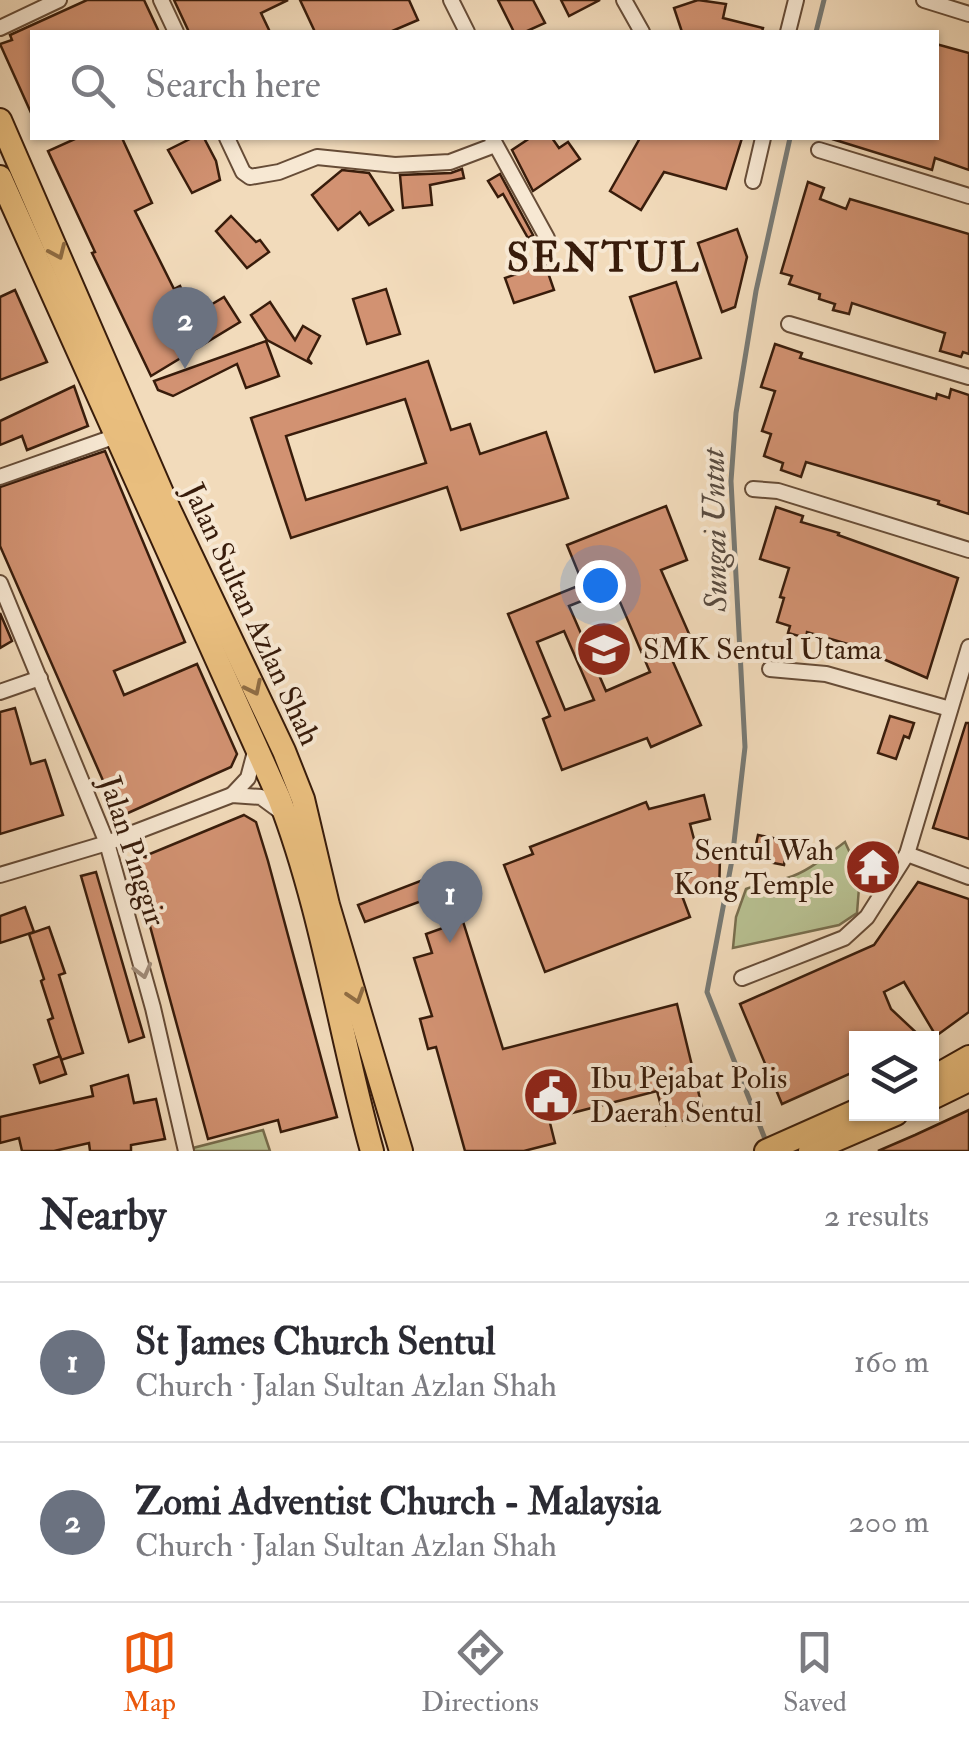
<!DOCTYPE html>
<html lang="en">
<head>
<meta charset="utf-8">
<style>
	body { margin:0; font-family:"IM FELL Double Pica",serif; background:#f7f7f7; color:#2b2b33 }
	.controls { position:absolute; right:30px; bottom:30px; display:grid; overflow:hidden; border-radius:0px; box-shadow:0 2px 8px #0004 }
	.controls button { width:90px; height:90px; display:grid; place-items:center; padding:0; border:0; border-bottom:2px solid #e1e1e2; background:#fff; color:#2b2b33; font:50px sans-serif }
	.you { position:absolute; left:600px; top:585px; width:35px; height:35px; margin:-25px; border:8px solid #fff; border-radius:50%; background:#1a73e8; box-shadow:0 0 0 15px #1a73e833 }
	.badge { display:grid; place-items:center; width:65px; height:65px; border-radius:50%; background:#ea580c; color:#fff; font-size:32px; font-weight:700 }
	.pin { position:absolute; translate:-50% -82px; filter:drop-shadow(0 2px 5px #0008) }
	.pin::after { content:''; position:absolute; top:52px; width:35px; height:30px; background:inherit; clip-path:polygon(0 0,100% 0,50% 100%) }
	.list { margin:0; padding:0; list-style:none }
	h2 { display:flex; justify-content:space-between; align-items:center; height:130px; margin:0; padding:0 40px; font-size:42px }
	h2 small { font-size:32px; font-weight:400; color:#7c7c81 }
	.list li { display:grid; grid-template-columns:65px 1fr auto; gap:30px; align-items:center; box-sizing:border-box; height:160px; padding:0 40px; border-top:2px solid #e1e1e2 }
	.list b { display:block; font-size:38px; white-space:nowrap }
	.list p { margin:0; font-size:32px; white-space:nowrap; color:#7c7c81 }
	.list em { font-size:32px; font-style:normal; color:#7c7c81 }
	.icon { flex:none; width:55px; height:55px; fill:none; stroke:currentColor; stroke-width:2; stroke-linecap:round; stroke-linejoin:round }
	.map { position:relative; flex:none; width:969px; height:1151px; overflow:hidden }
	.search { position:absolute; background:#fff; box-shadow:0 2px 8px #0004; left:30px; right:30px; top:30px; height:110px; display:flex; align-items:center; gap:25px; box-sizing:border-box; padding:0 35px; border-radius:0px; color:#7c7c81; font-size:38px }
	.sheet { height:450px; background:#fff }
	nav { display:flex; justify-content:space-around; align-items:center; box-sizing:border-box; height:140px; border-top:2px solid #e1e1e2; background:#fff; font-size:28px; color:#7c7c81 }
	nav a { display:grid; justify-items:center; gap:5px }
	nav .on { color:#ea580c }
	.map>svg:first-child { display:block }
	.green { fill:#b8c192; stroke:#786e4e; stroke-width:2.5 }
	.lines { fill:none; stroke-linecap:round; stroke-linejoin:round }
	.stream { stroke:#777a75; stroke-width:5 }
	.building { fill:#d29272; stroke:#381c0b; stroke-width:2.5; fill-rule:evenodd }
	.street-casing { stroke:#664c37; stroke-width:18 }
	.primary-casing { stroke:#381c0b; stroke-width:26 }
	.street { stroke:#f7e8d3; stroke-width:14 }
	.primary { stroke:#e9be7e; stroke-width:22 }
	.oneway { stroke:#906d44 }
	.oneway2 { stroke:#a18c79 }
	.labels { text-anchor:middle; stroke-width:8; stroke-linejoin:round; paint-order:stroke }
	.street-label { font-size:30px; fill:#381c0b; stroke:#f7e8d3 }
	.poi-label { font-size:30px; fill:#381c0b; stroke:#f7e8d3; text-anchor:start }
	.water-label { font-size:32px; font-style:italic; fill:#584b40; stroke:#f7e8d3 }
	.district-label { font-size:40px; font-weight:bold; letter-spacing:2.5px; fill:#381c0b; stroke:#f7e8d3 }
</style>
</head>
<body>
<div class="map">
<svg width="969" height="1151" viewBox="0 0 969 1151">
	<rect width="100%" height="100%" fill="#f2dbbb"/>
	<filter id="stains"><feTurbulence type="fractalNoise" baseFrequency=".002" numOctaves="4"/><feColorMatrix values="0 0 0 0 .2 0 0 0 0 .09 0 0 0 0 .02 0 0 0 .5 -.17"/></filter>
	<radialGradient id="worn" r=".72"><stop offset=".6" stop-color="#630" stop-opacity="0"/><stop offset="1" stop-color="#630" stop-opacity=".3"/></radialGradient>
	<g class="green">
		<path d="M845,842l15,33 -3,38 -18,12 -106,23 3,-31 10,-28c14,-6 27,-6 41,-11 21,-6 40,-23 58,-36z"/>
		<polygon points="263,1130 270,1151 194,1151 193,1148"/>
	</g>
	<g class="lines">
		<g class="stream">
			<polyline points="816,32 824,0"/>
			<polyline points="767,1144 707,992 732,860 745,747 731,481 736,413 756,291 790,138"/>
		</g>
	</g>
	<g class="building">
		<polygon points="87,0 144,0 159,32 32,32 32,115 0,44 12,40 10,35"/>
		<polygon points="174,0 288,0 261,13 270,32 189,32"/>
		<polygon points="300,0 409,0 418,20 390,32 315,32"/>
		<polygon points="498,0 533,0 545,23 525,32 514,32"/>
		<polygon points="561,0 600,0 569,16"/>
		<polygon points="698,0 726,4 723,18 763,28 762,32 682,32 674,8"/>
		<polygon points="936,44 969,53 969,170 935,158 932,170 832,139 936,138"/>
		<polygon points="77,138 122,138 152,203 135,211 174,289 180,286 194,315 224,297 240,322 151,376 92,253 95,252 48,151"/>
		<polygon points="192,138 204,138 216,161 220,180 192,193 168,150"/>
		<polygon points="530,138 552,138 559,148 568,142 580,159 533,191 512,150"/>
		<polygon points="640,138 742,138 726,189 664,172 641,210 610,191"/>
		<polygon points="462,169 464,178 430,185 432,205 403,208 400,175 451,173"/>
		<polygon points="342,170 369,173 393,210 369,225 360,212 338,230 312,195"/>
		<polygon points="500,174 533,235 528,238 503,194 498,197 488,181"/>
		<polygon points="808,182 824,188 820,199 846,209 850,199 969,234 969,354 963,352 961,357 940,351 945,333 852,303 849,314 833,310 835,304 819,299 820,294 789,284 792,276 781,273"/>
		<polygon points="231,216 256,242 260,240 269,252 247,268 216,231"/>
		<polygon points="737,229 747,257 735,307 722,312 698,243"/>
		<polygon points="545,264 554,290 514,303 505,278"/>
		<polygon points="676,282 701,358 655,372 630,297"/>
		<polygon points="386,289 400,334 367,344 353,299"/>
		<polygon points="15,290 47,362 0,380 0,297"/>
		<polygon points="270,302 295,340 303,326 320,336 308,359 312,364 267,340 251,315"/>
		<polygon points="266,341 279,376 246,388 237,364 173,396 158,390 154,381"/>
		<polygon points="775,344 802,353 800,358 936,399 937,394 949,398 951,389 969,395 969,514 938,504 939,501 806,462 801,477 781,470 783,463 764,456 771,434 762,431 775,391 761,387"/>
		<path d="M428,361l23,69 19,-6 10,30 66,-22 22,66 -107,32 -14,-43 -156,51 -40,-120zM405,399l21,64 -120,37 -20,-64z"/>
		<polygon points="74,386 88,426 27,450 22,436 0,445 0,421"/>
		<polygon points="105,451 185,642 114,671 124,695 197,664 237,754 231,767 119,817 0,546 0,487"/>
		<path d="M666,506l21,54 -26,10 29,66 -24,10 35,79 -50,22 -4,-9 -85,32 -19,-51 7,-3 -42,-102 75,-30 -16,-39zM614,588l36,84 -44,19 -37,-85zM564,631l30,69 -29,10 -28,-68z"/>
		<polygon points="776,507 803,516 801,522 839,533 838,535 958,578 927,678 851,645 807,632 806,638 788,633 790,626 777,622 784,598 780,597 789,568 760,559"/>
		<polygon points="0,613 12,641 0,648"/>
		<polygon points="15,708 31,764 45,760 63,815 0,834 0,712"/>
		<polygon points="890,716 914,723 909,738 904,736 896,759 878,753"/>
		<polygon points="966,723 969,723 969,839 933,828"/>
		<polygon points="704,795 710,819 690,824 699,858 720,857 719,895 681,893 690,917 545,972 504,865 533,854 530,847 646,802 649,809"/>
		<polygon points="244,815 256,822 268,861 337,1117 281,1132 278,1120 208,1139 135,871 140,858"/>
		<polygon points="758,835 788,841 784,865 753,859"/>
		<polygon points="96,872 144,1037 129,1042 81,876"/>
		<polygon points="428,878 435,896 365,922 358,905"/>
		<polygon points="918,882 969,899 969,1012 936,1036 904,982 884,992 891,1009 922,1038 856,1038 856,1071 782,1104 740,1004 874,945"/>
		<polygon points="455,896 503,1049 677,1004 704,1115 666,1125 657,1091 549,1119 555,1143 524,1151 465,1151 436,1047 428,1049 420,1019 432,1016 414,958 432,953 426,934 443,928 434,902"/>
		<polygon points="25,907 34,932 0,943 0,916"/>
		<polygon points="49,927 65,973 59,975 83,1053 61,1060 48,1020 53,1018 41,981 44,979 29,934"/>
		<polygon points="60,1056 66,1074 40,1083 34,1065"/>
		<polygon points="128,1075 134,1103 156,1099 165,1139 131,1145 131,1151 90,1151 89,1143 54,1151 22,1151 19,1138 0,1143 0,1117 93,1096 91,1086"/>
		<polygon points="969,1110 969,1151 878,1151 915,1135"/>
	</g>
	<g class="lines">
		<g class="street-casing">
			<g id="street">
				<polyline points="161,0 176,32"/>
				<polyline points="451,0 467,32"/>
				<polyline points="624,0 642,32"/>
				<polyline points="924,0 969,14"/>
				<polyline points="0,28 59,0"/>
				<polyline points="788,32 796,0"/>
				<polyline points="227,138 243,172 250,177 279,172 317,157 395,165 450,162 495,145"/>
				<polyline points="492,138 547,238"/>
				<polyline points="819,150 969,196"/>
				<polyline points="753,181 763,138"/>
				<polyline points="789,324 969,377"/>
				<polyline points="0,477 119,435"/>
				<polyline points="753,489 778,491 969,550"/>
				<polyline points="0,583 107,843 153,1008 186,1151"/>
				<polyline points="770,669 826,674 950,709"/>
				<polyline points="0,692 40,678"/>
				<polyline points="233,794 248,778 256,748"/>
				<polyline points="907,854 969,877"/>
				<polyline points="0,875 107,843 232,795 261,797 280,811"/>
				<polyline points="742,978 844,938 867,917 907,854 969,647"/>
			</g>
		</g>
		<g class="primary-casing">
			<g id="primary">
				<polyline points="0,120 169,509 284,751 303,799 328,905 401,1151"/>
				<path d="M0,177l279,621c43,111 61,238 93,353"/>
				<polyline points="932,1078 969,1057"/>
				<polyline points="932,1098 969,1080"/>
				<polyline points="766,1151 856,1111"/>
				<polyline points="810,1151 896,1114"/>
			</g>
		</g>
		<use href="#street" class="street"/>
		<use href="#primary" class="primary"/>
	</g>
	<defs><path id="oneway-chevron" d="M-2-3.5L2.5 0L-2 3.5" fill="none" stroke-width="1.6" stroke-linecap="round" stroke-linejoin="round" transform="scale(2.5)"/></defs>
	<g class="oneway">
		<use href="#oneway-chevron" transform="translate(58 252) rotate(66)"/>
		<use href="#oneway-chevron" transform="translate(254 688) rotate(64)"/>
		<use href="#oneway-chevron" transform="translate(356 996) rotate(72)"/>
	</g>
	<use class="oneway2" href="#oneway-chevron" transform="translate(143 971) rotate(75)"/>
	<defs>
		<g id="school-disc" transform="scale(2.875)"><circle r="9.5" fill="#8f2418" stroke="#f7e8d3"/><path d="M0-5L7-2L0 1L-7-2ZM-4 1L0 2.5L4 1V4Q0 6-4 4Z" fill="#fff"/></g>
		<g id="temple-disc" transform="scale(2.875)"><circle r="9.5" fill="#8f2418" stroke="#f7e8d3"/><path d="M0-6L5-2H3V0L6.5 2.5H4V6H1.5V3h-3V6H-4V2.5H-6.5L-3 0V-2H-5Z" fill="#fff"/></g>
		<g id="civic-disc" transform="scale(2.875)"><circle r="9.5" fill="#8f2418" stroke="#f7e8d3"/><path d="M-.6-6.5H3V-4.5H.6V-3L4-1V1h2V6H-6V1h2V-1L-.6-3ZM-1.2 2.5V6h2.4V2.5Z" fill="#fff"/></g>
	</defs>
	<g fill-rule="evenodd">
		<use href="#school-disc" x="604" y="649"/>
		<use href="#temple-disc" x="873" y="867"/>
		<use href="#civic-disc" x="551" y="1095"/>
	</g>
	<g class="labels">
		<g class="street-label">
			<text transform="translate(252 614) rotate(65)" y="10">Jalan Sultan Azlan Shah</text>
			<text transform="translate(133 851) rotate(72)" y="10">Jalan Pinggir</text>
		</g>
		<g class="poi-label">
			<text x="643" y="659">SMK Sentul Utama</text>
			<text x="834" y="860" text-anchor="end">Sentul Wah<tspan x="834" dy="34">Kong Temple</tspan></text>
			<text x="590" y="1088">Ibu Pejabat Polis<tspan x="590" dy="34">Daerah Sentul</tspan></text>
		</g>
		<g class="water-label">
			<text transform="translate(714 530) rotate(-91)" y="11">Sungai Untut</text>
		</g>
		<g class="district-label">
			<text x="604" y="271">SENTUL</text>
		</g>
	</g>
	<rect width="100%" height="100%" filter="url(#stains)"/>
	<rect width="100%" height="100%" fill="url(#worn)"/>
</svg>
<div class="controls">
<button><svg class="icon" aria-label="layers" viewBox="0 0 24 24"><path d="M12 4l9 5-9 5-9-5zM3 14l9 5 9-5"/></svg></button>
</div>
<div class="you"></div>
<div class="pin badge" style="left:450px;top:943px;background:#6b7280">1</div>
<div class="pin badge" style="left:185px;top:369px;background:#6b7280">2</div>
<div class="search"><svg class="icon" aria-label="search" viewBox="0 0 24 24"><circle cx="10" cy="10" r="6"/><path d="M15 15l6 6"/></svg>Search here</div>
</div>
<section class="sheet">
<h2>Nearby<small>2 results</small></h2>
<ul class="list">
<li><span class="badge" style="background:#6b7280">1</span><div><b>St James Church Sentul</b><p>Church · Jalan Sultan Azlan Shah</p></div><em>160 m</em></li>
<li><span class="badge" style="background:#6b7280">2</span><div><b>Zomi Adventist Church - Malaysia</b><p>Church · Jalan Sultan Azlan Shah</p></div><em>200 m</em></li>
</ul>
</section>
<nav>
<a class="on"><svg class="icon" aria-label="map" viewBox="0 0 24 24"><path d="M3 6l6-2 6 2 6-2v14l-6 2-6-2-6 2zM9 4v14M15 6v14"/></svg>Map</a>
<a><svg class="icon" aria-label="directions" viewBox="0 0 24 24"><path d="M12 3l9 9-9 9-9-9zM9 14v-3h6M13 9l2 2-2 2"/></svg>Directions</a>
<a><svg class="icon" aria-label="saved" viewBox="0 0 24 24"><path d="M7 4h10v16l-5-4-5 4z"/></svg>Saved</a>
</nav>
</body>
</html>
